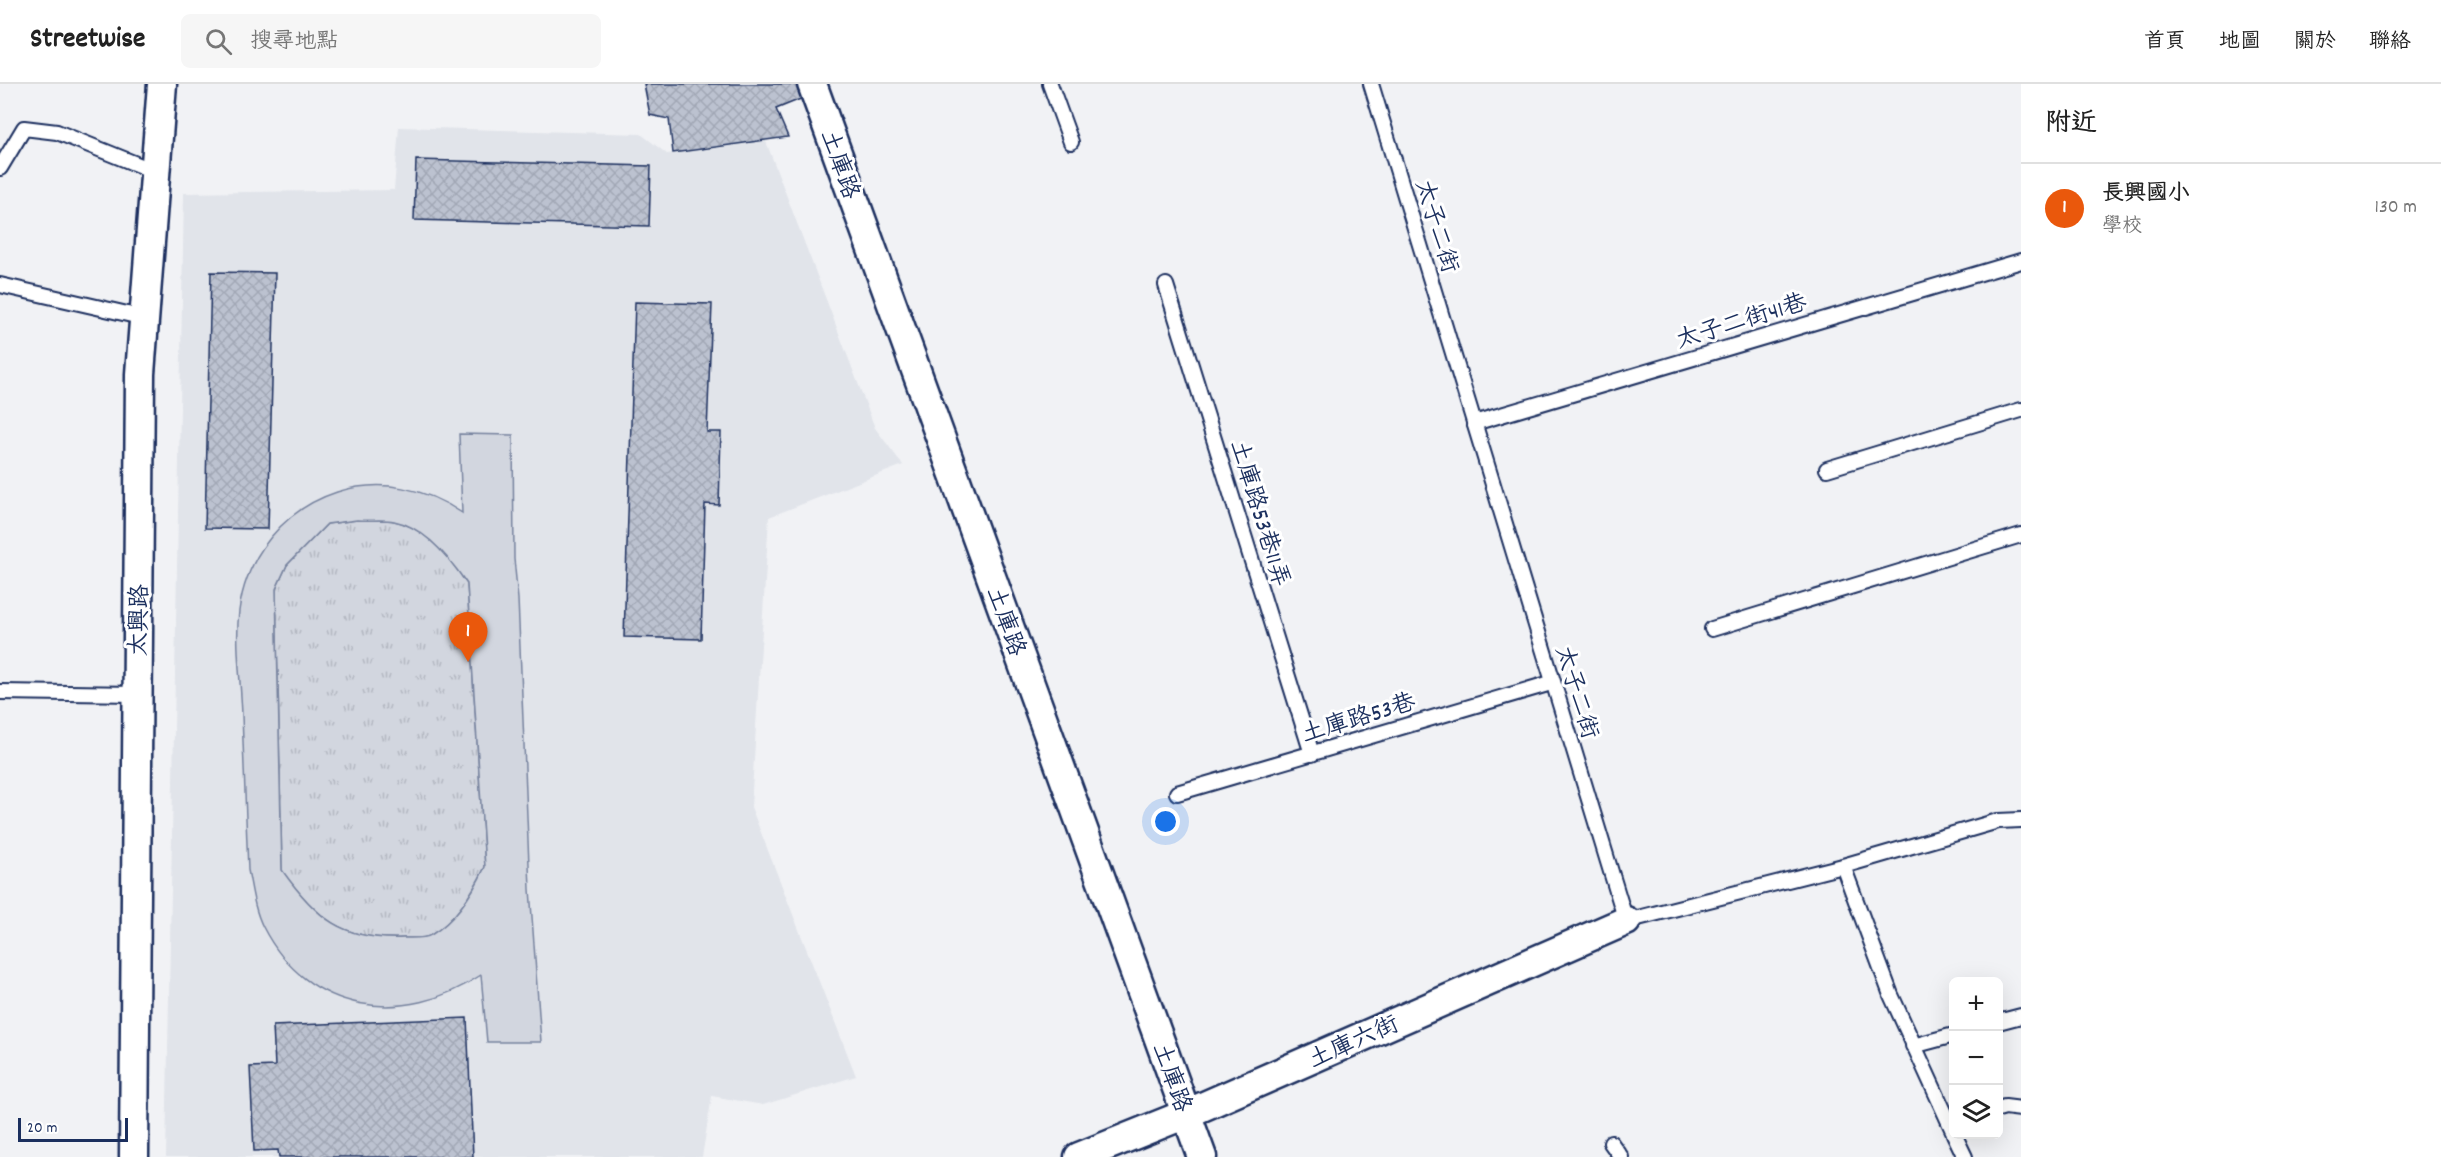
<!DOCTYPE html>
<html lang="zh-TW">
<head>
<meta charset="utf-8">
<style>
	body { margin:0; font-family:Dekko,"LXGW WenKai TC",sans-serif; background:#f6f6f6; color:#222 }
	.controls { position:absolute; right:18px; bottom:18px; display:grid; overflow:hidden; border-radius:9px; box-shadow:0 6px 24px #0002 }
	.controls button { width:54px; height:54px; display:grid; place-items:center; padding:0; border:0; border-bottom:2px solid #e0e0e0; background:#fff; color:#222; font:30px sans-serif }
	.scale { position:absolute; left:18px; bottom:15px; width:110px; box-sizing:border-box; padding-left:6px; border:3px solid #1b2f5e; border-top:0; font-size:16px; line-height:21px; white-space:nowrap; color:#1b2f5e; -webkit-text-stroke:4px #fff; paint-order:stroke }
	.you { position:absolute; left:1166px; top:738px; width:21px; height:21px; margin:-15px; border:4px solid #fff; border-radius:50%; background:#1a73e8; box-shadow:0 0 0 9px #1a73e833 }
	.badge { display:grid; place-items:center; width:39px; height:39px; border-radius:50%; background:#ea580c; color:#fff; font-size:20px; font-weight:700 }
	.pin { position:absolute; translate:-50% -50px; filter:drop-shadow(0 2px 3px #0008) }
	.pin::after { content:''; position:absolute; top:32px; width:21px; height:18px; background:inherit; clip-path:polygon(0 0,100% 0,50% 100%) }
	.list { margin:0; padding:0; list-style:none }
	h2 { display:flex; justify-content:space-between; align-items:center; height:78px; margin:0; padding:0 24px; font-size:26px }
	h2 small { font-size:20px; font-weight:400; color:#767676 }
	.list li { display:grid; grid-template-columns:39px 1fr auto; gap:18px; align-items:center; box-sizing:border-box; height:90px; padding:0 24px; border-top:2px solid #e0e0e0 }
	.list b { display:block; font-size:22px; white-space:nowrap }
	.list p { margin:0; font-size:20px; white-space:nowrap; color:#767676 }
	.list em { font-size:20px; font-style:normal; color:#767676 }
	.icon { flex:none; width:33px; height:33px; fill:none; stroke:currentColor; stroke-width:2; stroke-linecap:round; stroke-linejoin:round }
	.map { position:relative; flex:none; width:2021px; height:1073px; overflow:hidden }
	header { display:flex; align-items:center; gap:36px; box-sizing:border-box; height:84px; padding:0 30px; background:#fff; border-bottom:2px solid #e0e0e0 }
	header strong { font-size:28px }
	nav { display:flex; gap:33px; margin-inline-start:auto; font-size:21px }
	.search { width:420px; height:54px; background:#f6f6f6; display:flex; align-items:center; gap:15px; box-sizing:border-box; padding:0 21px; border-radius:9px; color:#767676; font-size:22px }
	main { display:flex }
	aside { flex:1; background:#fff }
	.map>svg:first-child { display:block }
	.built { fill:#e1e4ea }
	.grass { fill:url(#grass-tufts); stroke:#76829e; stroke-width:1.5 }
	.park { fill:#d2d6df; stroke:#76829e; stroke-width:1.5; fill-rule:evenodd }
	.building { fill:url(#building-cross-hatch); stroke:#1b2f5e; stroke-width:1.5 }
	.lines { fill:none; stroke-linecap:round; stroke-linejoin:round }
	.service-casing { stroke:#1b2f5e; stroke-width:18 }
	.minor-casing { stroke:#1b2f5e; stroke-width:33 }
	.service { stroke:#fff; stroke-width:14 }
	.minor { stroke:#fff; stroke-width:28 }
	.labels { text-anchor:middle; stroke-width:6; stroke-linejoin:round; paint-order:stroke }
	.street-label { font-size:24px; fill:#1b2f5e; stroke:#fff }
</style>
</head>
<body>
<header>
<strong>Streetwise</strong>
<div class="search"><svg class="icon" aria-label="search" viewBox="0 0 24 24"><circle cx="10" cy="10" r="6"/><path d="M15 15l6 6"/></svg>搜尋地點</div>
<nav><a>首頁</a><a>地圖</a><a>關於</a><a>聯絡</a></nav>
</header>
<main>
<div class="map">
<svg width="2021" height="1073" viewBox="0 0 2021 1073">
	<defs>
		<pattern id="grass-tufts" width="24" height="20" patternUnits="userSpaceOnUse" patternTransform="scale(1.5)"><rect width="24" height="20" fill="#d2d6df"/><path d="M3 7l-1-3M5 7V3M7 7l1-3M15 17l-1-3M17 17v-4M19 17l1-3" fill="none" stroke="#b4b8c2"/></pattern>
		<pattern id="building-cross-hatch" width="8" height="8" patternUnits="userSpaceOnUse" patternTransform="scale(1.5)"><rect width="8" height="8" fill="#bcc2d0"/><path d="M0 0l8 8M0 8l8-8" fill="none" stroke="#a1a7b5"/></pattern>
	</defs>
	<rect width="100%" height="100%" fill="#f1f2f5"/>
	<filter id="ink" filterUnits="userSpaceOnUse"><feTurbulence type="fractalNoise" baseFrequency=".0167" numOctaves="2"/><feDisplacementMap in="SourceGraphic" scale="12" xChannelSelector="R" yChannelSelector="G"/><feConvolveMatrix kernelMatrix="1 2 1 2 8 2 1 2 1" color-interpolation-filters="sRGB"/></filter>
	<g filter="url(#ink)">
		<polygon class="built" points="399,43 641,50 667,70 765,55 875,344 903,381 769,433 751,723 856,992 763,1021 712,1012 702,1073 166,1073 184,109 394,106"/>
		<path class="grass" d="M357,436c12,1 26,-1 37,1 32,6 57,39 73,63l18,283c-13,26 -29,53 -54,68 -6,4 -19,3 -27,3 -62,3 -87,-20 -122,-67l-6,-282 11,-24 40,-41z"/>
		<path class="park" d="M459,350l54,1 1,124 4,40 12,290 11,153h-54l-6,-67c-77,52 -173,40 -218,-48 -9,-18 -11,-38 -15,-57 -2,-52 -4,-103 -6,-155 -1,-33 -7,-71 -3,-104 7,-55 45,-102 98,-119 45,-14 88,-4 125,21zM357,436c12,1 26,-1 37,1 31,6 57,39 73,63l18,283c-12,26 -29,53 -54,68 -6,4 -19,3 -27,3 -61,3 -88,-20 -122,-68l-6,-281 11,-24 40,-41z"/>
		<g class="building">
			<polygon points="644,0 804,0 808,12 776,25 788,53 673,69 669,35 650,31"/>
			<polygon points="416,76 651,82 649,142 414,136"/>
			<polygon points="211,188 275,189 268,445 205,444"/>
			<polygon points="635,218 712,220 707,348 721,348 719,421 705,420 701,555 624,553"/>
			<polygon points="467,934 473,1073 279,1073 278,1066 254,1067 250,983 275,982 273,942"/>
		</g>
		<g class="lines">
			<g class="service-casing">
				<g id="service">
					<polyline points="1050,0 1071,58"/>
					<polyline points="1371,0 1626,837 1843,782 1998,737 2021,736"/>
					<polyline points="0,84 24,44 57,48 156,88"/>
					<polyline points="0,201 145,234"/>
					<polyline points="1166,201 1312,670"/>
					<polyline points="1474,339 2021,177"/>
					<polyline points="1827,385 2021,326"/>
					<polyline points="1712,545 2021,451"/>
					<polyline points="0,608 137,610"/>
					<polyline points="1177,709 1551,599"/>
					<polyline points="1843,782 1891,911 1954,1049"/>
					<polyline points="1998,938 2021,932"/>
					<polyline points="1913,962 1954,951"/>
					<polyline points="1998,1025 2005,1023 2021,1025"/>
					<polyline points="1954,1050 1965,1073"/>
					<polyline points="1611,1059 1621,1073"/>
				</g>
			</g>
			<g class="minor-casing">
				<g id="minor">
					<polyline points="812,0 1202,1073"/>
					<polyline points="134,1073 140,290 162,0"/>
					<polyline points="1079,1073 1186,1030 1626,837"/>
				</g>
			</g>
			<use href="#service" class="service"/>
			<use href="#minor" class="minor"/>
		</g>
	</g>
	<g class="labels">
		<g class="street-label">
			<text transform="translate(841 80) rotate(70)" y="8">土庫路</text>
			<text transform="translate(1438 142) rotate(73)" y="8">太子二街</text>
			<text transform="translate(1741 236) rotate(-17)" y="8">太子二街41巷</text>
			<text transform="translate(1261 429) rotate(73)" y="8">土庫路53巷11弄</text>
			<text transform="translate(138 536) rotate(-89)" y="8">太興路</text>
			<text transform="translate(1007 537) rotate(70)" y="8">土庫路</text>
			<text transform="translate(1578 608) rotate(73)" y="8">太子二街</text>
			<text transform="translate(1358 633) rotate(-17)" y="8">土庫路53巷</text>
			<text transform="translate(1353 957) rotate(-24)" y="8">土庫六街</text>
			<text transform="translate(1173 993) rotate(70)" y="8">土庫路</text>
		</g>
	</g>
</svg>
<div class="controls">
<button>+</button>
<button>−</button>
<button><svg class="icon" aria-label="layers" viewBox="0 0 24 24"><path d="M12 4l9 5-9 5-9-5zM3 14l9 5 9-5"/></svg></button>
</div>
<div class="scale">20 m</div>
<div class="you"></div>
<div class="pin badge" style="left:468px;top:578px">1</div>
</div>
<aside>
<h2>附近<small></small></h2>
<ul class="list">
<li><span class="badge">1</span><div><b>長興國小</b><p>學校</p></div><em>130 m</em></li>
</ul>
</aside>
</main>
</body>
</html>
